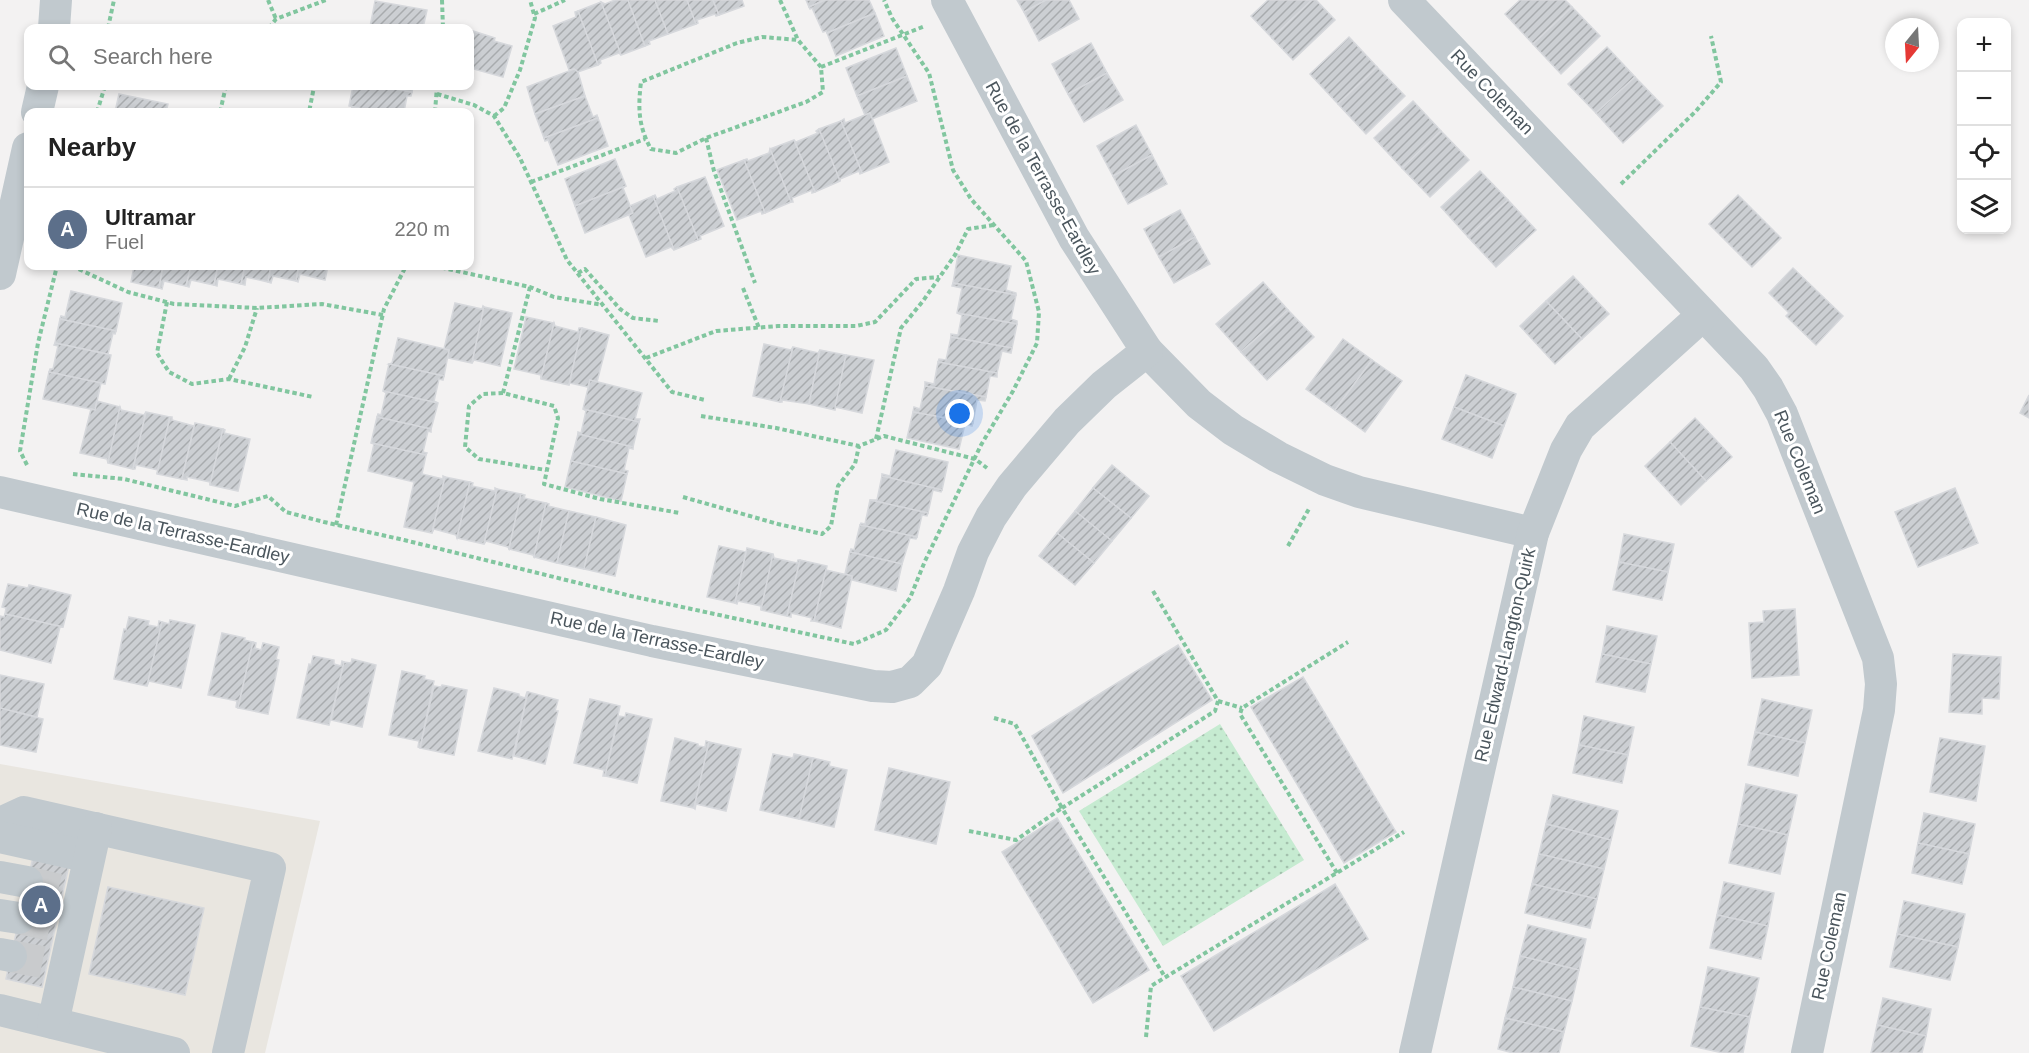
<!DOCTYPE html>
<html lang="en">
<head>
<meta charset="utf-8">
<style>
	body { margin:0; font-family:Helvetica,sans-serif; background:#f6f6f6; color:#222 }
	.controls { position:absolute; right:18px; top:18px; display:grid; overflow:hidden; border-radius:12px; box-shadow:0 3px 9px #0003 }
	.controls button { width:54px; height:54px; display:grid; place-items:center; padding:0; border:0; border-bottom:2px solid #e0e0e0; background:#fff; color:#222; font:30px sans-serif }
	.compass { position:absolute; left:1885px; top:18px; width:54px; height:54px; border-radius:50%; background:#fff; box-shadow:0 3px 9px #0003; rotate:198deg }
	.you { position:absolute; left:960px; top:414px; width:21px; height:21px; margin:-15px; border:4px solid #fff; border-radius:50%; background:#1a73e8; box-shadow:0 0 0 9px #1a73e833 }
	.badge { display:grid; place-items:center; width:39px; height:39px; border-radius:50%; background:#0f766e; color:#fff; font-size:20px; font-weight:700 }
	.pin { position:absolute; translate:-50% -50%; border:3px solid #fff; box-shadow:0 2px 6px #0006 }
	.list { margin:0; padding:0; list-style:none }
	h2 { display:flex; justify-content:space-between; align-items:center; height:78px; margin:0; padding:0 24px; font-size:26px }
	h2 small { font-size:20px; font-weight:400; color:#767676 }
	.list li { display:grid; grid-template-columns:39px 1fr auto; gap:18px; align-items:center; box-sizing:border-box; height:84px; padding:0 24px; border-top:2px solid #e0e0e0 }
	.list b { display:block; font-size:22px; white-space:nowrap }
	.list p { margin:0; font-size:20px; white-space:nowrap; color:#767676 }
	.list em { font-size:20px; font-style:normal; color:#767676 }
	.icon { flex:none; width:33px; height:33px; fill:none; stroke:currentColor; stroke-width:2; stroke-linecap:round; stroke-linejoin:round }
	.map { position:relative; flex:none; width:2029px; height:1053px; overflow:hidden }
	.search { position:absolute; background:#fff; box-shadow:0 3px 9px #0003; left:24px; top:24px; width:450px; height:66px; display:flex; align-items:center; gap:15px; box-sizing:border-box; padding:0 21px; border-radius:12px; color:#767676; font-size:22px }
	.panel { position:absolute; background:#fff; box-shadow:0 3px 9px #0003; left:24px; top:108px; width:450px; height:162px; border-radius:12px }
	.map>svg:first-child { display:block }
	.commercial { fill:#e9e6e0 }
	.green { fill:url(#green-dots) }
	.building { fill:url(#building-hatch); stroke:#d6d8dc; stroke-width:1.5 }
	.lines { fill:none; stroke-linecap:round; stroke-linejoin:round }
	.minor-tunnel { stroke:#c9cbcd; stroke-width:32; stroke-dasharray:32 16; stroke-linecap:butt }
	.path { stroke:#81c69f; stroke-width:4; stroke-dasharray:4.5 3; stroke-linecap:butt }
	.minor { stroke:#c1c9ce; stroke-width:32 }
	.labels { text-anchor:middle; stroke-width:6; stroke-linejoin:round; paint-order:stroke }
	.street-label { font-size:18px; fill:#4b565d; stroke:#fff }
</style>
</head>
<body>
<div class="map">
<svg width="2029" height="1053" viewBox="0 0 2029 1053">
	<defs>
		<pattern id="green-dots" width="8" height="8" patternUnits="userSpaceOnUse" patternTransform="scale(1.5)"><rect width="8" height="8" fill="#c6ebd1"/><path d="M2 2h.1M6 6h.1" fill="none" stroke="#a3c1ad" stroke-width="1.8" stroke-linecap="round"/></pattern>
		<pattern id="building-hatch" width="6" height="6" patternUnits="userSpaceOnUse" patternTransform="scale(1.5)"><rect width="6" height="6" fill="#cccfd3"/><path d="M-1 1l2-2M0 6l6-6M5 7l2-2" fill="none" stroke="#a8abae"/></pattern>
	</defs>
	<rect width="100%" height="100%" fill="#f3f2f2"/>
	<polygon class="commercial" points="0,764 320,821 265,1053 0,1053"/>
	<polygon class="green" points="1220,724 1304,860 1163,946 1079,811"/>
	<g class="building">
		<polygon points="615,0 628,0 645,46 621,55 601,2 605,4"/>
		<polygon points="628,0 655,0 668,34 649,41 650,44 645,46"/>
		<polygon points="655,0 687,0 696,24 668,34"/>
		<polygon points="687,0 713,0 719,15 716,16 715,14 697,20 698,23 696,24"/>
		<polygon points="713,0 742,0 744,6 719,15"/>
		<polygon points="806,0 825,0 809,7"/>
		<polygon points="825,0 869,0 875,13 827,33 826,31 823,32 812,8 810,9 809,7"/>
		<polygon points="1017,0 1046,0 1024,12"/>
		<polygon points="1046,0 1069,0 1079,19 1039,41 1024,12"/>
		<polygon points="1268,0 1312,0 1272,38 1251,16"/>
		<polygon points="1312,0 1316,0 1335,20 1293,60 1272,38"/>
		<polygon points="1520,0 1565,0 1572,7 1533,44 1505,14"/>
		<polygon points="375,1 427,10 423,28 365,28 365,26 370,27"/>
		<polygon points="601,2 621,55 619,53 600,60 601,63 598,65 578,11"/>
		<polygon points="1572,7 1600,36 1561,74 1533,44"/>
		<polygon points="578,11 598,65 578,72 574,69 569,70 553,26 576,17 575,12"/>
		<polygon points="875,13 884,36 836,56 827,33"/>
		<polygon points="470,30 495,38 494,41 512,46 503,77 470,68"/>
		<polygon points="1349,37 1377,67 1338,104 1310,74"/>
		<polygon points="1091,43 1107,73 1068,94 1052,64"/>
		<polygon points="1607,47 1635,77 1596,113 1568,84"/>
		<polygon points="896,48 907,76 857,96 846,68"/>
		<polygon points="1377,67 1405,96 1366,134 1338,104"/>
		<polygon points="574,69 578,72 585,96 535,114 527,87"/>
		<polygon points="1107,73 1123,100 1084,122 1068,94"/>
		<polygon points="907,76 917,101 872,119 870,113 865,115 857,96"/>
		<polygon points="1635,77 1663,106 1623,143 1596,113"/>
		<polygon points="353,86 381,86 412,92 411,96 407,96 404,112 377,112 349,106"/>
		<polygon points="381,86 413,86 412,92"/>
		<polygon points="119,94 168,104 166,112 115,112"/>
		<polygon points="585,96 593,117 597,115 598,118 544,138 535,114"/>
		<polygon points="1413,101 1441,131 1402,168 1374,138"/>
		<polygon points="352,107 377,112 351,112"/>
		<polygon points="870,113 889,162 862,173 841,121 844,119 845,123"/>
		<polygon points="598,118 608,146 558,165 548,140 545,141 544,138"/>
		<polygon points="841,121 862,173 860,174 859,171 840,179 840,181 819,129"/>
		<polygon points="1136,125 1152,155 1113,176 1097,146"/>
		<polygon points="819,129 840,181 815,192 794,140 796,142 818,133 816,131"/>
		<polygon points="1441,131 1469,160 1430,197 1402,168"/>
		<polygon points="794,140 815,192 812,193 812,190 792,198 793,202 791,202 770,149"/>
		<polygon points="770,149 791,202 765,213 744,160 747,159 748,161 769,153"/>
		<polygon points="1152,155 1167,184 1128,204 1113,176"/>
		<polygon points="615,159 626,186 575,206 565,179"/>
		<polygon points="744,160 765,213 762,214 761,211 737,220 717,170"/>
		<polygon points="1480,171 1508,200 1468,237 1441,207"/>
		<polygon points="705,177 724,226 700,236 701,239 698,240 677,187"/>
		<polygon points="626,186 623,188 633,213 585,233 575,206"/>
		<polygon points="677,187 698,240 674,250 653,196 655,195 657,199 675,191 674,189"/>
		<polygon points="1738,195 1781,238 1752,267 1709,224"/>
		<polygon points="653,196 674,250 671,247 646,257 629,215 633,213 630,206"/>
		<polygon points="1508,200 1536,230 1496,267 1468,237"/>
		<polygon points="1180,210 1195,237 1159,257 1144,229"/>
		<polygon points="1195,237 1210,264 1174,283 1159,257"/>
		<polygon points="958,255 1011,266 1006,290 1016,293 1016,295 953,283"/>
		<polygon points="134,266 163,266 159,288 131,282"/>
		<polygon points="163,266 191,266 186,286 164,281 162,289 159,288"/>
		<polygon points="191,266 218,266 214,285 191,280 189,287 186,286"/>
		<polygon points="218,266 245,266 241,284 218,279 217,286 214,285"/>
		<polygon points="245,266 271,266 268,282 246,277 245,285 241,284"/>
		<polygon points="271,266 299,266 296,281 273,276 271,283 268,282"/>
		<polygon points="299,266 328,266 325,280 300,274 298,282 296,281"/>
		<polygon points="1793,268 1843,316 1816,345 1786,316 1789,313 1769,293"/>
		<polygon points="1573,276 1609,314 1582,339 1546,301"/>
		<polygon points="1263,282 1288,310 1241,352 1216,324"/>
		<polygon points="953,283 1016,295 1011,319 1017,321 1017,324 957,313 962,288 952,286"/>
		<polygon points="71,291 122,303 116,331 60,319 61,316 65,317"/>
		<polygon points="1546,301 1582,339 1555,364 1520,326"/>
		<polygon points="455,303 482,309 483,306 484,307 472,363 448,358 449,350 444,349"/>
		<polygon points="484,307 512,313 500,366 474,360 472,363"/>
		<polygon points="1288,310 1314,337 1267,380 1241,352"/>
		<polygon points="957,313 1017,324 1012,348 951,337 951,334 958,335 962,315"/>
		<polygon points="526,317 554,323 541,379 541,375 514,369"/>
		<polygon points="60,319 116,331 115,334 113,333 108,354 55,343"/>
		<polygon points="554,323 555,326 578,332 579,328 582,328 569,385 541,379"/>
		<polygon points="582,328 609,335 597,382 590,380 588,387 570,383 569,385"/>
		<polygon points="951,337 1012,348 1011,353 1002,351 997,373 938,362 939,359 946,360"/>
		<polygon points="398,338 449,350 444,376 389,364 392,363"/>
		<polygon points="1343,339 1372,360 1335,410 1306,389"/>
		<polygon points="55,343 111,355 105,384 49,372 50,369 53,369 58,346 54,345"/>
		<polygon points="764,344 791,350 793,347 780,402 753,396"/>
		<polygon points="793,347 818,353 820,350 809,404 782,400 782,402 780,402"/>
		<polygon points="820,350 846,355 835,410 809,404"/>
		<polygon points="846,355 874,360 862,413 835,407"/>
		<polygon points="1372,360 1402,381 1365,432 1335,410"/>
		<polygon points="938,362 997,373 997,377 990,376 986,397 925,386 925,382 934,384"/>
		<polygon points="389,364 444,376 443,380 439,379 434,401 438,403 383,391"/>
		<polygon points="49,372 101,383 95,410 43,399"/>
		<polygon points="1466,375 1516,394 1504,426 1454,407"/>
		<polygon points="590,380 642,393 635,419 640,419 639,422 583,409"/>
		<polygon points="925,386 986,397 985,401 977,400 973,423 913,412 914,407 920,409"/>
		<polygon points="383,391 438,403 431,429 377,417 378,414 381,415 386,393"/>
		<polygon points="2029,395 2029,418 2020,413"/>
		<polygon points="97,401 120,407 108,463 107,459 80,453 91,409 95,410"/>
		<polygon points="120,407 121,410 144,415 146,412 133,469 108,463"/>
		<polygon points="1454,407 1504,426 1492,458 1442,439"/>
		<polygon points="583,409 639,422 633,447 578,434 578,432 581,433 586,411"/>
		<polygon points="146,412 170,417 157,474 158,470 136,465 135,469 133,469"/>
		<polygon points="913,412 973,423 972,426 965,424 959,449 907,438"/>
		<polygon points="170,417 172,417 172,420 194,426 182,479 157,474"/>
		<polygon points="377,417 431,429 431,432 428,431 423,452 427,453 426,455 371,443"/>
		<polygon points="1695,418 1732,457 1706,481 1670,442"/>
		<polygon points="195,423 223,429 210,485 210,482 187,477 187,480 182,479"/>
		<polygon points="223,429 225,430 224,433 250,439 238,491 210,485"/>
		<polygon points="578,434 633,447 633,449 629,448 624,470 628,471 627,474 571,461"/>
		<polygon points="1670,442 1706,481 1681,505 1645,466"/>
		<polygon points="371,443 426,455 422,474 443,479 443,476 445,477 432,533 404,527 414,482 368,471 374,444"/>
		<polygon points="896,450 948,462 942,490 882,476 882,474 890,476"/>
		<polygon points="571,461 627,474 621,501 565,487"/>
		<polygon points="1112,465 1149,496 1131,518 1093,488"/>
		<polygon points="882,476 942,490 941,492 933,490 928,513 870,500 877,500"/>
		<polygon points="445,477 470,482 457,538 456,535 434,529 432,533"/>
		<polygon points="470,482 473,483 472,486 495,491 495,488 497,489 484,544 457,538"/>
		<polygon points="1093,488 1131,518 1112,541 1075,511"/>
		<polygon points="1955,488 1978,543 1918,567 1895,512"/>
		<polygon points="497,489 521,494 509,549 508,547 486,541 484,544"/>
		<polygon points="521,494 525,495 524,498 546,503 534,557 533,555 509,549"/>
		<polygon points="870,500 928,513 927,516 922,515 917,537 860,525 861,523 865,524"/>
		<polygon points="546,503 549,504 548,506 569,511 557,563 534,557"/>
		<polygon points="569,511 596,517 584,569 557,563"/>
		<polygon points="1075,511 1112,541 1094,563 1057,533"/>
		<polygon points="596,517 626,525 615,576 584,569"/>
		<polygon points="860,525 917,537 916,539 910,538 902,564 850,552 851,549 854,550"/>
		<polygon points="1057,533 1094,563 1075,585 1039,556"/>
		<polygon points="1624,534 1674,544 1668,572 1619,562"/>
		<polygon points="719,546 746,552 735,603 707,597"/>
		<polygon points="747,548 773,554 761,610 761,606 738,601 737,604 735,603"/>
		<polygon points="850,552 902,564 896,591 852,580 852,576 845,574"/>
		<polygon points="773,554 774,558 797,563 798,560 800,560 787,616 761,610"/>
		<polygon points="800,560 827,566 814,621 811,621 812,618 791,613 791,617 787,616"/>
		<polygon points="1619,562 1668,572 1662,600 1613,590"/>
		<polygon points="826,570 852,576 841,628 814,621"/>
		<polygon points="8,584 28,588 29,585 71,595 63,627 5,614 6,608 2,607"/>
		<polygon points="1795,609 1799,675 1752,678 1749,623 1764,622 1763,611"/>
		<polygon points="5,614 63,627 60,627 51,663 0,650 0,616 4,617"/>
		<polygon points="129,617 149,621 148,625 158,627 159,621 162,622 147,686 114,679 124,629 126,630"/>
		<polygon points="170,620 195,625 181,688 149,681 147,686 162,622 169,624"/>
		<polygon points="1607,626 1657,636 1651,664 1602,654"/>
		<polygon points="222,633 245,638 244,640 253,642 238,708 236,707 237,701 208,695"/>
		<polygon points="253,642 256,643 255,648 261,650 263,643 279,647 276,659 279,660 268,714 238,708"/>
		<polygon points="1178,645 1212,700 1063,793 1032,736"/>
		<polygon points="1602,654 1651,664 1645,692 1596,682"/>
		<polygon points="1953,654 2001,657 1999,699 1982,698 1982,714 1949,712"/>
		<polygon points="313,656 334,660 334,664 341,666 342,661 344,662 329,725 297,718 309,664 311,665"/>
		<polygon points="352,659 376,665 362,727 331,720 344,662 351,663"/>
		<polygon points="402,671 425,676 424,679 434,681 420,748 418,747 419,741 389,735"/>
		<polygon points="0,675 44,684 37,717 0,708"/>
		<polygon points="1303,677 1396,832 1344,863 1251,707"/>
		<polygon points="442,685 467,690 454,755 420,748 434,686 441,687"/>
		<polygon points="494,688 519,694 519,696 525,698 527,692 528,692 512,759 478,751"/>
		<polygon points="528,692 558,700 555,711 558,711 545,764 514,756"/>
		<polygon points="590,699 620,706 605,776 603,776 604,770 574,763"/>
		<polygon points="1762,699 1812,710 1805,743 1755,732"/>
		<polygon points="0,708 43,719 36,752 0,745"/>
		<polygon points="626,713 652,719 637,783 605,776 619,716 625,717"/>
		<polygon points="1584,716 1634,727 1628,755 1579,745"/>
		<polygon points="1755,732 1805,743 1798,776 1748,765"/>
		<polygon points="675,738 698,744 698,746 705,747 706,741 709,742 694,808 661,801"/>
		<polygon points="1940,738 1985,746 1976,801 1930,792"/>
		<polygon points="709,742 741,749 726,811 696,804 695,809 694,808"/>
		<polygon points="1579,745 1628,755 1622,783 1573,773"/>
		<polygon points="773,754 793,758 794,754 813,758 799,819 760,810"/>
		<polygon points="813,758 830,762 829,766 847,770 834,827 799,819"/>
		<polygon points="889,768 950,782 936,844 875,830"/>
		<polygon points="1746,784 1797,795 1788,835 1738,824"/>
		<polygon points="1553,795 1618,811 1611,840 1546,824"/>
		<polygon points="1924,813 1975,824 1969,854 1918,843"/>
		<polygon points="1057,818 1149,970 1093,1003 1002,852"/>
		<polygon points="1546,824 1611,840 1604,869 1539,854"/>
		<polygon points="1738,824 1788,835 1780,874 1729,863"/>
		<polygon points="1918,843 1969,854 1962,884 1912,873"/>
		<polygon points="35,848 71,856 42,987 6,979"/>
		<polygon points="1539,854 1604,869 1597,899 1532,884"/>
		<polygon points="1724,882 1774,893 1768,926 1717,915"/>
		<polygon points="1335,884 1368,939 1214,1031 1181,976"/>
		<polygon points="1532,884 1597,899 1590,928 1525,913"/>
		<polygon points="108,887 204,908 185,995 89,974"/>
		<polygon points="1904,901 1965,914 1958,947 1897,934"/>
		<polygon points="1717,915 1768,926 1761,959 1710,948"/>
		<polygon points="1528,925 1586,939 1579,970 1520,956"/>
		<polygon points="1897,934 1958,947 1950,980 1890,967"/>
		<polygon points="1520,956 1579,970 1572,1001 1513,987"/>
		<polygon points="1708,967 1759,978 1750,1017 1700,1007"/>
		<polygon points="1513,987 1572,1001 1564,1032 1505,1018"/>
		<polygon points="1883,998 1931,1009 1926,1036 1877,1025"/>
		<polygon points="1700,1007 1750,1017 1743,1053 1723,1053 1691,1046"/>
		<polygon points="1505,1018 1564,1032 1559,1053 1513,1053 1498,1049"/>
		<polygon points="1877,1025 1926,1036 1922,1053 1871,1053"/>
	</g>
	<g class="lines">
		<g class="minor-tunnel">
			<polyline points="27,882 63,891"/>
			<polyline points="19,918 55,926"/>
			<polyline points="11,956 47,963"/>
		</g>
		<g class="path">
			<polyline points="268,0 276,19"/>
			<polyline points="442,0 443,28"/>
			<path d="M780,0l18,40 23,27 2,25 -17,10 -100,36 -30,15 -25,-4c-13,-23 -13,-42 -10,-67l96,-39 25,-6 36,3"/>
			<polyline points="534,14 565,0"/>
			<polyline points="108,28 114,0"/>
			<polyline points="269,28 276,19 326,0"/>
			<polyline points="821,67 925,26"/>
			<polyline points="303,86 314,87 309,112"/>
			<polyline points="437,94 474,105 494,116 520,158 567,260 672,392 705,400"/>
			<polyline points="97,112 105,86"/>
			<polyline points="220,112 226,86"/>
			<polyline points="435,112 437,86"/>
			<polyline points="494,116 504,108 520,70 535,18 530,0"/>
			<polyline points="706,138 714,171 755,283"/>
			<polyline points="531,182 645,139"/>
			<polyline points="1621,184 1696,111 1721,82 1711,36"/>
			<polyline points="72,266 128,292 174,304 257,308 322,304 383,315"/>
			<polyline points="434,266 530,287 554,297 603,305"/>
			<polyline points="578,273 585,269 620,309 633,318 659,321"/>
			<polyline points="530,287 503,393 554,406 558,418 544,484 600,499 680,513"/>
			<polyline points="743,288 759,328"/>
			<polyline points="167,302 157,353 169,372 192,384 229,379 313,397"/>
			<polyline points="646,358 716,331 778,326 856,326 875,322 916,279 939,277"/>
			<polyline points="229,379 245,347 257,308"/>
			<polyline points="503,393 483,394 469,406 465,447 479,459 546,470"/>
			<polyline points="701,416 776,428 859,446 884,436 975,459 987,468"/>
			<polyline points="876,439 901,328 923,301 955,255 968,229 994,225"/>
			<polyline points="27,465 20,451 38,343 57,266"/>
			<polyline points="73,474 124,479 235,506 268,496 286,512 324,522 404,540 631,596 854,644 886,630 910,598 925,561 981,445 1013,391 1037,343 1039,312 1026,261 971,199 953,170 929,73 892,18 884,0"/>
			<polyline points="683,497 778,524 822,534 831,526 838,486 855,464 859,446"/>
			<polyline points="336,525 384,309 406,266"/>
			<polyline points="1288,546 1310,507"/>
			<polyline points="1153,591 1218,701 1215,711 1062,808 1165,977"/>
			<polyline points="1218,701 1242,708"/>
			<polyline points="969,831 1016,840 1062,808 1015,724 994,718"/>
			<polyline points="1337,873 1240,714 1242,708 1348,642"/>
			<polyline points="1146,1037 1151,986 1404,832"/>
		</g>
		<g class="minor">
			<polyline points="1404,0 1754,368 1768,388 1782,414 1878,658 1881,684 1879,710 1807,1053"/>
			<polyline points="54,28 56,0"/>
			<polyline points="37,112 43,86"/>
			<polyline points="0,274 28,148"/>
			<polyline points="1147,351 1199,404 1233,430 1278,457 1325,480 1359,492 1533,533"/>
			<polyline points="0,492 652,641 873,686 892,687 910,682 927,665 959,591 973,552 991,517 1012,486 1067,421 1104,385 1147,351 1074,238 947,0"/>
			<polyline points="0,823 24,812 270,868 228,1053"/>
			<polyline points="0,837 89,857"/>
			<polyline points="0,877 27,882"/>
			<polyline points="0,915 19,918"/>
			<polyline points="0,954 11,956"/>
			<polyline points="0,1010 174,1053"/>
			<polyline points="53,1023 96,828"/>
			<polyline points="1415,1053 1533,533 1566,450 1580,426 1703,315"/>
		</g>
	</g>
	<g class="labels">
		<g class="street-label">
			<text transform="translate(1492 92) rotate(46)" y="6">Rue Coleman</text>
			<text transform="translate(1043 178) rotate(61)" y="6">Rue de la Terrasse-Eardley</text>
			<text transform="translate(1800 462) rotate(68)" y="6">Rue Coleman</text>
			<text transform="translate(183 533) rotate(13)" y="6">Rue de la Terrasse-Eardley</text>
			<text transform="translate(657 640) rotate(12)" y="6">Rue de la Terrasse-Eardley</text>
			<text transform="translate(1505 655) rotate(-77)" y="6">Rue Edward-Langton-Quirk</text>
			<text transform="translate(1829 946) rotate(-78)" y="6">Rue Coleman</text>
		</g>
	</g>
</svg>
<div class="controls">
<button>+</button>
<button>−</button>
<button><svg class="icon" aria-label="locate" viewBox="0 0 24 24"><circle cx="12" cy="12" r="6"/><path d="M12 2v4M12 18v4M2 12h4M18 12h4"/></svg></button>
<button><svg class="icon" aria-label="layers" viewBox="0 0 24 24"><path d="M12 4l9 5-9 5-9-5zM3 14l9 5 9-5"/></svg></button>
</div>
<svg class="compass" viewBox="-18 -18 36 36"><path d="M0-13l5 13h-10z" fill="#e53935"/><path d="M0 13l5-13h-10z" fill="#767676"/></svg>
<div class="you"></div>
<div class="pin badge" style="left:41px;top:905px;background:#5c6f8a">A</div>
<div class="search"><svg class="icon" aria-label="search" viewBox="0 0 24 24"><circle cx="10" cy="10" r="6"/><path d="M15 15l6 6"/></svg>Search here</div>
<section class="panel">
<h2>Nearby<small></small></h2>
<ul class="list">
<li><span class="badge" style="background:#5c6f8a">A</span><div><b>Ultramar</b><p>Fuel</p></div><em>220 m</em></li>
</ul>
</section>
</div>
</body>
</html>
